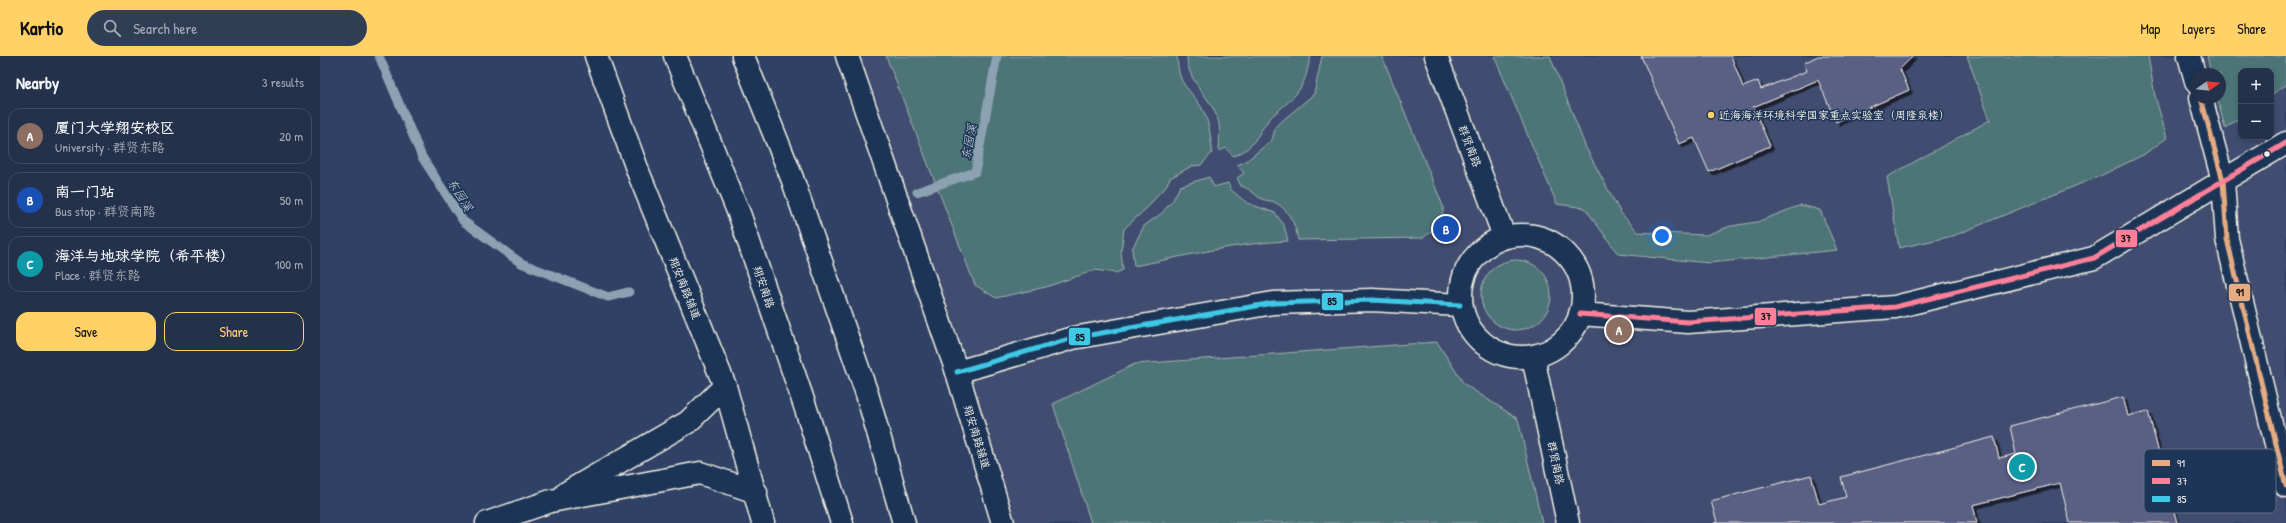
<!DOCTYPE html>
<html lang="en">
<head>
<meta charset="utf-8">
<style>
	body { margin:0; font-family:"Patrick Hand","LXGW WenKai TC",sans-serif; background:#2f3d55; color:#f1f3f6 }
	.controls { position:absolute; right:12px; top:12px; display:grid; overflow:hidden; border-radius:8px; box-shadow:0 2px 6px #0003 }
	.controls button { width:36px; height:36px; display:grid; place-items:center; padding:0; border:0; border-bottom:1px solid #404c63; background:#23314b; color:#f1f3f6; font:20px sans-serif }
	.compass { position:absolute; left:1870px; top:12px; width:36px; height:36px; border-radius:50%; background:#23314b; box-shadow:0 2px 6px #0003; rotate:76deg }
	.you { position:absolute; left:1342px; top:180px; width:14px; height:14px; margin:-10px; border:3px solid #fff; border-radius:50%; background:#1a73e8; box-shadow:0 0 0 6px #1a73e833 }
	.badge { display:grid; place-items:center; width:26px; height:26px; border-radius:50%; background:#ffd166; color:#fff; font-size:13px; font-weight:700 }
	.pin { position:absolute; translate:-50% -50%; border:2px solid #fff; box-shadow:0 1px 4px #0006 }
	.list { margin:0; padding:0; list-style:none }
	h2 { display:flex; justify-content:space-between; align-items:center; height:52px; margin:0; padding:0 16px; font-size:17px }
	h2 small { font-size:13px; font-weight:400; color:#a3a9b5 }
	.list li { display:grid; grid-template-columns:26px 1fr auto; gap:12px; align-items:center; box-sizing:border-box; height:56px; margin:0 8px 8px; padding:0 8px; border:1px solid #404c63; border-radius:12px }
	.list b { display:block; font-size:15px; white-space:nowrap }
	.list p { margin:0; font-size:13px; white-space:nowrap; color:#a3a9b5 }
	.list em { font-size:13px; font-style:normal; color:#a3a9b5 }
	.actions { display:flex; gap:8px; padding:12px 16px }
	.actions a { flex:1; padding:9px 0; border:1px solid #ffd166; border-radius:12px; text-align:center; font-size:14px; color:#ffd166 }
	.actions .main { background:#ffd166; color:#111 }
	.icon { flex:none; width:22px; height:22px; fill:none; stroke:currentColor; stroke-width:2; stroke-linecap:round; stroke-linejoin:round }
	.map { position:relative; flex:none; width:1966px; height:467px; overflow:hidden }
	header { display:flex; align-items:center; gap:24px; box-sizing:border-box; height:56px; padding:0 20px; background:#ffd166; color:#111 }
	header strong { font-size:19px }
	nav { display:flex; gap:22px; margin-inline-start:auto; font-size:14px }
	.search { width:280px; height:36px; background:#2f3d55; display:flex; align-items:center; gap:10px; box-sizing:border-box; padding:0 14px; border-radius:22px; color:#a3a9b5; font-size:15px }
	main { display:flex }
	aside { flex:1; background:#23314b }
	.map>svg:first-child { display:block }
	.built { fill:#404d70; fill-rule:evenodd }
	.green { fill:#4d7478; stroke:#a0b2b0 }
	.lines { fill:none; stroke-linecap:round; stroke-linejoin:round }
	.stream { stroke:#8ca2b2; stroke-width:9 }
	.building { fill:#5a5e84; stroke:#f4f1e8; filter:url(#shadow) }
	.minor-casing { stroke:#f4f1e8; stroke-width:25 }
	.tertiary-casing { stroke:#f4f1e8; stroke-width:25 }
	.secondary-casing { stroke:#f4f1e8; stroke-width:25 }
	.trunk-casing { stroke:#f4f1e8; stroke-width:25 }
	.minor { stroke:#1d3557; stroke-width:22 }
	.tertiary { stroke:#1d3557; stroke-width:22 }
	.secondary { stroke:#1d3557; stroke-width:22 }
	.trunk { stroke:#1d3557; stroke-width:22 }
	.bus-1-casing { stroke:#1d3557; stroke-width:8 }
	.bus-2-casing { stroke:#1d3557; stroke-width:8 }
	.bus-3-casing { stroke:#1d3557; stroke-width:8 }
	.bus-1 { stroke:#e5ac83; stroke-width:5 }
	.bus-2 { stroke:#ff8098; stroke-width:5 }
	.bus-3 { stroke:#40c8e6; stroke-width:5 }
	.poi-dot { fill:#ffd166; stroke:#1d3557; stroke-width:1.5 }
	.bus-dot { fill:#f4f1e8; stroke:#1d3557; stroke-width:1.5 }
	.labels { text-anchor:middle; stroke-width:3; stroke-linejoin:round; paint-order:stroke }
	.poi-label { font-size:11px; fill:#f4f1e8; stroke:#1d3557; text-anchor:start }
	.street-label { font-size:11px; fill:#f4f1e8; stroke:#1d3557 }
	.water-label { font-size:12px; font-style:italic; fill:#b7c3c8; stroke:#1d3557 }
	.key { fill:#1d3557; stroke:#5e6d82; stroke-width:1 }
	.key-label { font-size:11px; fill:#f4f1e8 }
	.line-badge { stroke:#1d3557; stroke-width:1.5 }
	.pale-badge-label { font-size:11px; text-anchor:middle; font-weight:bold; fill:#111 }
</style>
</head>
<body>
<header>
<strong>Kartio</strong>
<div class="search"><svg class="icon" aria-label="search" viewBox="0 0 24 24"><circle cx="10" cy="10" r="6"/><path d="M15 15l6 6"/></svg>Search here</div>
<nav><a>Map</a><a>Layers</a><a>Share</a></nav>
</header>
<main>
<aside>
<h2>Nearby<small>3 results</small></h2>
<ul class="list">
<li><span class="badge" style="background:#8d6e63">A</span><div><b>厦门大学翔安校区</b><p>University · 群贤东路</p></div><em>20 m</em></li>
<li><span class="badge" style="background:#1a4fb4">B</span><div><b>南一门站</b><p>Bus stop · 群贤南路</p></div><em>50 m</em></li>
<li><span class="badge" style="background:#0f9aa8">C</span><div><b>海洋与地球学院（希平楼）</b><p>Place · 群贤东路</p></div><em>100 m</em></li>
</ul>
<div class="actions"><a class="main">Save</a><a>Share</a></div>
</aside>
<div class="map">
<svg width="1966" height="467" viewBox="0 0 1966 467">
	<defs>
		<filter id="shadow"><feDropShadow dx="3.5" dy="3.5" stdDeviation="0" flood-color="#0009"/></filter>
	</defs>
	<rect width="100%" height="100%" fill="#2f4164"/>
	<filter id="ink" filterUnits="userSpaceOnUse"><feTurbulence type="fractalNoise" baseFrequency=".025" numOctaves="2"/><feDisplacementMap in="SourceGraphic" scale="8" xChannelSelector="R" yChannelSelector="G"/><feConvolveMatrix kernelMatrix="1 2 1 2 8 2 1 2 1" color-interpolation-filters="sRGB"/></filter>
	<g filter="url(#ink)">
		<path class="built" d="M538,0h1428v467h-1269l-143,-426zM1921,15h30v66h-30zM1876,18h24v24h-24z"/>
		<g class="green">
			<path d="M566,0h291c2,30 8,27 23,49 9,14 11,31 12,48l-11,12 -9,1 -22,12 -5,10 -7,6 -8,11 -26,24 -3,23 2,18 -7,3 -21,-3 -49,17 -50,11 -21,-13z"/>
			<path d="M867,0h124c-3,9 -4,19 -8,27 -7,15 -20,23 -32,34 -13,15 -17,33 -38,39l-7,-8 -7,3c0,-10 2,-21 -1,-31 -7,-24 -31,-37 -31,-64z"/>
			<path d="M1002,0h60l61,150c1,15 -8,25 -21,32l-124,2c-2,-15 -10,-32 -24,-38 -4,-2 -9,-1 -12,-3 -8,-4 -12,-11 -21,-13l-4,-8 7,-5 -7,-8 8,-3 27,-22 4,-14 38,-32z"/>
			<polygon points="1174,0 1230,0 1266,92 1300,156 1318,176 1386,179 1411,170 1437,166 1481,149 1500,154 1517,194 1389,207 1298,198 1265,152 1237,148"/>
			<polygon points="1647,0 1828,0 1835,40 1847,82 1823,99 1782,119 1633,180 1579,192 1567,121 1670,64"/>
			<polygon points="1887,0 1966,0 1966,29 1951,39 1951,15 1921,15 1921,61 1905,72 1897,42 1900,42 1900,18 1891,18"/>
			<path d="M889,121l5,10 14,-4 3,7 16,13 28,10 9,12 4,16c-53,2 -102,15 -154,25l-2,-17 12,-23 18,-13 11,-13 7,-14z"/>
			<circle cx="1196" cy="239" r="35"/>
			<polygon points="1117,286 1144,328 1198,363 1222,467 771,467 733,348 815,308"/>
		</g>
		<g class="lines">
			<g class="stream">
				<polyline points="59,0 102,101 143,165 201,207 288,241 309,236"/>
				<polyline points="597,136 655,116 677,0"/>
			</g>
		</g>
		<g class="building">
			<polygon points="1321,0 1411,0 1423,31 1438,25 1441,33 1487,15 1484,7 1498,0 1593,0 1580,13 1589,34 1516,66 1498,24 1433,51 1450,90 1389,116 1374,82 1359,88"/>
			<polygon points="1803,341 1808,360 1828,355 1857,467 1750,467 1740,427 1653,449 1657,467 1394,467 1397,466 1391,445 1491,419 1499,448 1526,441 1521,421 1674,381 1679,402 1696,398 1690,370"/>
		</g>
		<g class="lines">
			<g class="minor-casing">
				<g id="minor">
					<polyline points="1116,0 1184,180"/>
					<polyline points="1869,0 1876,25"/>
					<polyline points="1881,42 1903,125 1907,183 1966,430"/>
					<circle cx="1202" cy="240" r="61"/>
					<polyline points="1260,258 1368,266 1575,251 1774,202 1966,87"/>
					<polyline points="1213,301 1248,467"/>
					<polyline points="637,316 753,282 953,247 1052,244 1140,249"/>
				</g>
			</g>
			<g class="tertiary-casing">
				<g id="tertiary">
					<polyline points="246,437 368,366 405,330"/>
					<polyline points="167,467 231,445 380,417 436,436"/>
				</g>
			</g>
			<g class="secondary-casing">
				<g id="secondary">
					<polyline points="276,0 319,118 405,330 443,467"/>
					<polyline points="527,0 637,316 683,467"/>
				</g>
			</g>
			<g class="trunk-casing">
				<g id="trunk">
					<polyline points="355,0 420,160 486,353 522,467"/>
					<polyline points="423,0 472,122 547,338 584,467"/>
				</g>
			</g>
			<use href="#minor" class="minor"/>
			<use href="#tertiary" class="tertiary"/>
			<use href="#secondary" class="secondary"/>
			<use href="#trunk" class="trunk"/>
			<g class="bus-1-casing">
				<polyline id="bus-1" points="1881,42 1903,125 1907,183 1966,430"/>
			</g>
			<g class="bus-2-casing">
				<polyline id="bus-2" points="1260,258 1368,266 1575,251 1774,202 1966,87"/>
			</g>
			<g class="bus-3-casing">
				<polyline id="bus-3" points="637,316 753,282 953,247 1052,244 1140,249"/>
			</g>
			<use href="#bus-1" class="bus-1"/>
			<use href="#bus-2" class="bus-2"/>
			<use href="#bus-3" class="bus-3"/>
		</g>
	</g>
	<circle class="poi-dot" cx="1391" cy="59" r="4"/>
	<circle class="bus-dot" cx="1947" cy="98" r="3.5"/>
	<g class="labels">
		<g class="poi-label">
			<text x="1399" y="63">近海海洋环境科学国家重点实验室（周隆泉楼）</text>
		</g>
		<g class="street-label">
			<text transform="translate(1150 90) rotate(69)" y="4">群贤南路</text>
			<text transform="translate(444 231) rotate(71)" y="4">翔安南路</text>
			<text transform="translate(365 232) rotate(68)" y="4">翔安南路辅道</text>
			<text transform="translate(657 381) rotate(73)" y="4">翔安南路辅道</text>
			<text transform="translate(1236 407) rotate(78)" y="4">群贤南路</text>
		</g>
		<g class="water-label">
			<text transform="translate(649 86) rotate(-79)" y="4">东园溪</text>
			<text transform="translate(140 139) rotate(58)" y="4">东园溪</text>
		</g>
	</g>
	<rect x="1824" y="393" width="132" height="64" rx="6" class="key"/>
	<rect x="1832" y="404" width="18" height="6" fill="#e5ac83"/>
	<rect x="1832" y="422" width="18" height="6" fill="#ff8098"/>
	<rect x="1832" y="440" width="18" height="6" fill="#40c8e6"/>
	<g class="key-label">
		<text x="1857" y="411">91</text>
		<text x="1857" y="429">37</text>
		<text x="1857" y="447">85</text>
	</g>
	<g class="line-badge">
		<rect x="1795" y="173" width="23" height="19" rx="4" fill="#ff8098"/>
		<rect x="1908" y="227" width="23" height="19" rx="4" fill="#e5ac83"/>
		<rect x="1001" y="236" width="23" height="19" rx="4" fill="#40c8e6"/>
		<rect x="1434" y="251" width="23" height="19" rx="4" fill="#ff8098"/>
		<rect x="748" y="271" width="23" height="19" rx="4" fill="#40c8e6"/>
	</g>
	<g class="pale-badge-label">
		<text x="1806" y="186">37</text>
		<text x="1920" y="240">91</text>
		<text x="1012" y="249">85</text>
		<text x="1446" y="264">37</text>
		<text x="760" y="285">85</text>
	</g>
</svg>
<div class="controls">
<button>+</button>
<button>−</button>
</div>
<svg class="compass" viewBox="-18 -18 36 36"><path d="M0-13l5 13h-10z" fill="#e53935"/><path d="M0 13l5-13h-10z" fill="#a3a9b5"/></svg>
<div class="you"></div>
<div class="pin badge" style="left:1299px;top:274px;background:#8d6e63">A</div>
<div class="pin badge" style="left:1126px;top:173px;background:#1a4fb4">B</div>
<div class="pin badge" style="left:1702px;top:411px;background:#0f9aa8">C</div>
</div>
</main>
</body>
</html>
